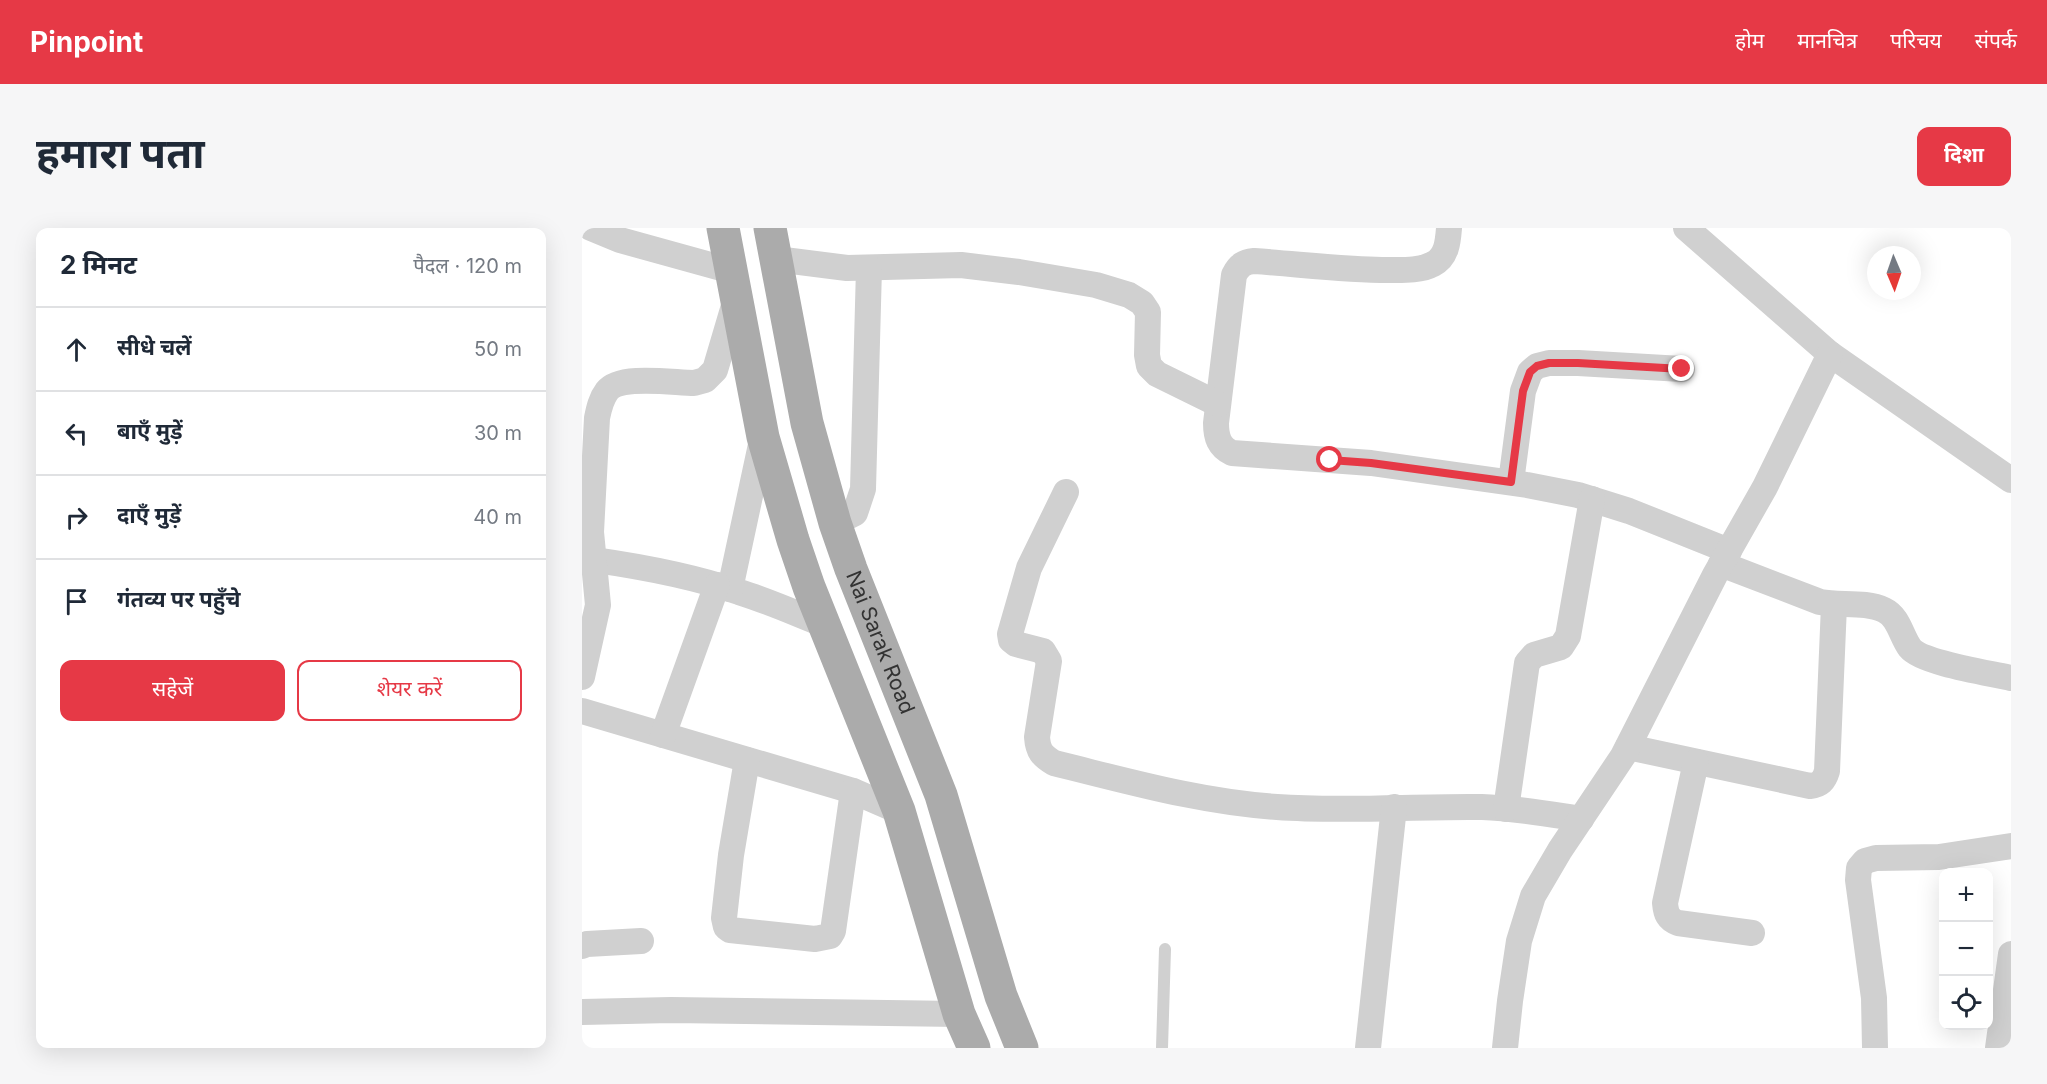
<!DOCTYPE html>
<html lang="hi">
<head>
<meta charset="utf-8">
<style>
	body { margin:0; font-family:Inter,"Noto Sans Devanagari",sans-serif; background:#f6f6f7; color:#1f2937 }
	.controls { position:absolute; right:18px; bottom:18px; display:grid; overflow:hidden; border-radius:12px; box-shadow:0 6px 24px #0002 }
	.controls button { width:54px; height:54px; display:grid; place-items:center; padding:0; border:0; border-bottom:2px solid #e0e1e3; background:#fff; color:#1f2937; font:30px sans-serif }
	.compass { position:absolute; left:1285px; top:18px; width:54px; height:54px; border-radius:50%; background:#fff; box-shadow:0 6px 24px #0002; rotate:178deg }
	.stop { position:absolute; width:18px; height:18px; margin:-14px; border:4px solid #e63946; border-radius:50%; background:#fff }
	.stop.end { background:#e63946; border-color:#fff; box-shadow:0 2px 6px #0008 }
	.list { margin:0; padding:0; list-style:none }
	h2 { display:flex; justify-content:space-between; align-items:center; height:78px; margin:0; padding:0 24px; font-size:26px }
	h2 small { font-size:20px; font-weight:400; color:#747a83 }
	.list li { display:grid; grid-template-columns:39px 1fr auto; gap:18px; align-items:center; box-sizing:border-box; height:84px; padding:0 24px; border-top:2px solid #e0e1e3 }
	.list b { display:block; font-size:22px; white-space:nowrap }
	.list em { font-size:20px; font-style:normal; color:#747a83 }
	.actions { display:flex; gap:12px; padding:18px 24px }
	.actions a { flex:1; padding:14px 0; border:2px solid #e63946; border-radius:12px; text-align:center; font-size:21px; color:#e63946 }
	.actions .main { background:#e63946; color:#fff }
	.icon { flex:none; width:33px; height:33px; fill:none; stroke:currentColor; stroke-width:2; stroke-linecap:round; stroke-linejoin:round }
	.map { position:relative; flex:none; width:1429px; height:820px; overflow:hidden; border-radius:12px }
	header { display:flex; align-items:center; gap:36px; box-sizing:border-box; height:84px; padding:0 30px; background:#e63946; color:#fff }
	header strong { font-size:28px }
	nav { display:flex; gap:33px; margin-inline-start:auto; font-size:21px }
	.intro { display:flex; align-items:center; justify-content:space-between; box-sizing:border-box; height:144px; padding:0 36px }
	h1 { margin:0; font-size:42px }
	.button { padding:15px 27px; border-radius:12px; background:#e63946; color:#fff; font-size:21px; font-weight:700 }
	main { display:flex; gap:36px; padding:0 36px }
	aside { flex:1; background:#fff; border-radius:12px; box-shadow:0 6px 24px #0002 }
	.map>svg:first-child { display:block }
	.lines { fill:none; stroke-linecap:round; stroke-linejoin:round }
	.service { stroke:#d0d0d0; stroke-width:12 }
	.minor { stroke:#d0d0d0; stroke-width:26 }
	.primary { stroke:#ababab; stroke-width:33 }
	.route { stroke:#e63946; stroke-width:8 }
	.labels { text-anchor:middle; stroke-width:6; stroke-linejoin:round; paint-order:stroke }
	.street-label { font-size:21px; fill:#333; stroke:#fff }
</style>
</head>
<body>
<header>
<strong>Pinpoint</strong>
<nav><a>होम</a><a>मानचित्र</a><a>परिचय</a><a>संपर्क</a></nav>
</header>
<div class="intro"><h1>हमारा पता</h1><a class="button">दिशा</a></div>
<main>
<aside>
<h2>2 मिनट<small>पैदल · 120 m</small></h2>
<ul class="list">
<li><svg class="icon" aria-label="ahead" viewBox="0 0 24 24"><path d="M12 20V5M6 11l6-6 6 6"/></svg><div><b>सीधे चलें</b></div><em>50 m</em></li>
<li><svg class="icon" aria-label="left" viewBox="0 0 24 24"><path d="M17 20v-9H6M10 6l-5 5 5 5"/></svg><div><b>बाएँ मुड़ें</b></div><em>30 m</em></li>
<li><svg class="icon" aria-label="right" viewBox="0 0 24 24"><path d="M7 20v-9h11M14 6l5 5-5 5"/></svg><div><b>दाएँ मुड़ें</b></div><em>40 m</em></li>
<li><svg class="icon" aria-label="arrive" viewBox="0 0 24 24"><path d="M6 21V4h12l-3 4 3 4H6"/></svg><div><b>गंतव्य पर पहुँचे</b></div></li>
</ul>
<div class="actions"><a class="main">सहेजें</a><a>शेयर करें</a></div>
</aside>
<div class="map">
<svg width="1429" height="820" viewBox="0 0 1429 820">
	<rect width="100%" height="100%" fill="#fff"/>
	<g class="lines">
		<polyline class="service" points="580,820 583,721"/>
		<g class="minor">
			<polyline points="9,0 38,12 150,43"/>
			<path d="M867,0c-1,13 -2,29 -16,36 -13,7 -31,6 -45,6 -45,0 -89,-6 -134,-9 -10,1 -15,4 -20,14l-18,148c0,14 3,24 16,30l139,10 156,22 51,10 51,16 100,40"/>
			<polyline points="1104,0 1248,126 1429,252"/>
			<polyline points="194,31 265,40 379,37 437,44 514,57 547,67 560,75 566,84 565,127 567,138 575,146 636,176"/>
			<polyline points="929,254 941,163 948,144 955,138 967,135 996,135 1100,141"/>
			<path d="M484,264l-37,76 -19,66 1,6 5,4 27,7 6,10 -12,76c1,14 5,19 17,26 74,18 146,39 223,44 68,5 137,-1 205,0 33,1 66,7 99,12"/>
			<polyline points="253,295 273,285 281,261 287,40"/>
			<path d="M13,332c49,7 97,16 144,32 29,9 58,22 86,33"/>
			<path d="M1139,336l99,38c20,4 45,-1 64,8 15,7 17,26 26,38 12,15 80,25 101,30"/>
			<polyline points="148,361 180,212"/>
			<path d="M0,449l16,-72 -7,-73 6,-114c2,-10 4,-19 10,-27 13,-17 67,-8 87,-8l11,-3 10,-10 21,-71"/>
			<polyline points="0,483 271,563 317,583"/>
			<polyline points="81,507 135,357"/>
			<path d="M1046,519l182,39c10,-1 14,-5 17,-15l7,-166"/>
			<polyline points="165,532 149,627 142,690 144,699 148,702 233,711 248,708 251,703 271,563"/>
			<path d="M1114,534l-31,141c1,11 3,16 13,20l74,10"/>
			<polyline points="924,581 945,435 952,427 979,419 986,408 1010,271"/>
			<polyline points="0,718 5,716 59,713"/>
			<polyline points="0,784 89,782 377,786"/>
			<polyline points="786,820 812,579"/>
			<polyline points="923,820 928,773 937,713 951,668 978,622 1041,528 1133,347 1183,259 1248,126"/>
			<polyline points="1293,820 1292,770 1276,652 1277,640 1283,633 1294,630 1357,629 1429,618"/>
			<polyline points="1416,820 1429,726"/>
		</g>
		<g class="primary">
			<polyline points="141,0 181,209 211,312 227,359 317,583 377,786 392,820"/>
			<path id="s1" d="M188,0l37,195 28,100 16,46 90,226 60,201 21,52"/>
		</g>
	</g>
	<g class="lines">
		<polyline class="route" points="748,232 789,235 929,254 941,163 948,144 955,138 967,135 996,135 1100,141"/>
	</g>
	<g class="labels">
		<g class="street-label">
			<text dy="7" stroke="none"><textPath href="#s1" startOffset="430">Nai Sarak Road</textPath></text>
		</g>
	</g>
</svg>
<div class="controls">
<button>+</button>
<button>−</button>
<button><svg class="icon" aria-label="locate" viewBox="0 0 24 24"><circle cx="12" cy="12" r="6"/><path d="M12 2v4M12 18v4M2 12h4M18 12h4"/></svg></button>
</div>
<svg class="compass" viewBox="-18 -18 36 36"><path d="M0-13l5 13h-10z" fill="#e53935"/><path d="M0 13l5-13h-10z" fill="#747a83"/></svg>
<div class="stop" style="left:748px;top:232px"></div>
<div class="stop end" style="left:1100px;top:141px"></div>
</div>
</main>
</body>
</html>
